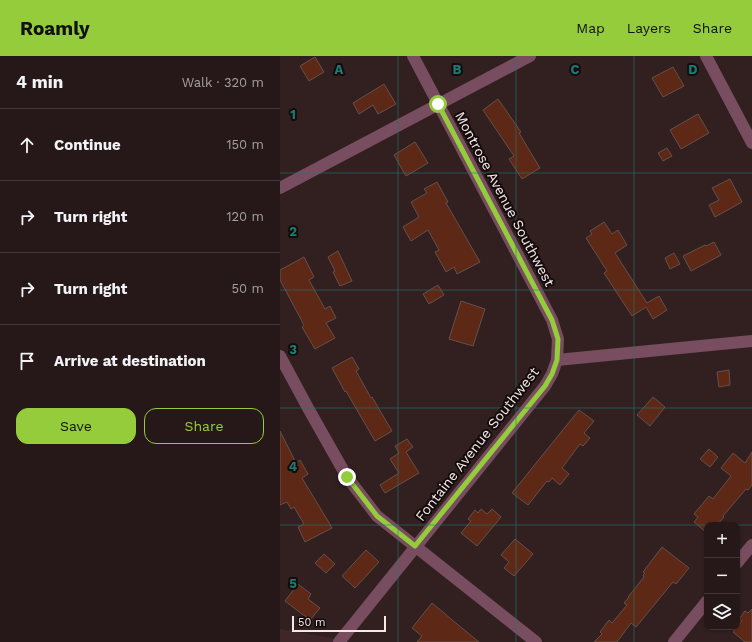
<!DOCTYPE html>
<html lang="en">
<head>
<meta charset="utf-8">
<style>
	body { margin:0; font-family:"Work Sans",sans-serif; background:#2e2122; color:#f1f3f6 }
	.controls { position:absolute; right:12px; bottom:12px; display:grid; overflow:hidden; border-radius:8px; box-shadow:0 1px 3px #0004 }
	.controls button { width:36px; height:36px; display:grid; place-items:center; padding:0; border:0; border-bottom:1px solid #423738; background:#261819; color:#f1f3f6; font:20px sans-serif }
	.scale { position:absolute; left:12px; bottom:10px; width:94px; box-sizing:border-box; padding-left:4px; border:2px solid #f6e8e9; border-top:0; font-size:11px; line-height:14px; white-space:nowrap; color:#f6e8e9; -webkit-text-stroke:3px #140c0c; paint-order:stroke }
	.stop { position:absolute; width:12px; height:12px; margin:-9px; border:3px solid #94cc3c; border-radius:50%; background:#fff }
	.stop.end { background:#94cc3c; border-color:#fff; box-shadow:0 1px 4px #0008 }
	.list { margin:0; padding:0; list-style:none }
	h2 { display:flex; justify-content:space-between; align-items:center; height:52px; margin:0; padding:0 16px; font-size:17px }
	h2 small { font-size:13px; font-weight:400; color:#a4a0a2 }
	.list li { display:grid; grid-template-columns:26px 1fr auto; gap:12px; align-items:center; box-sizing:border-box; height:72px; padding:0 16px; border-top:1px solid #423738 }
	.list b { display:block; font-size:15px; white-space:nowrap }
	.list em { font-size:13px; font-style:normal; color:#a4a0a2 }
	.actions { display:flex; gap:8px; padding:12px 16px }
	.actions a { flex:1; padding:9px 0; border:1px solid #94cc3c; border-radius:12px; text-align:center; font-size:14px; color:#94cc3c }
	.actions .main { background:#94cc3c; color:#111 }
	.icon { flex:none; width:22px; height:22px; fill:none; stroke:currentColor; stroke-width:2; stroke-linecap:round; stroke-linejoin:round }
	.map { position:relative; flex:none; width:472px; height:586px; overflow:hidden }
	header { display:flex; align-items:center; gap:24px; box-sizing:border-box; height:56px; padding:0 20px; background:#94cc3c; color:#111 }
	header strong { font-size:19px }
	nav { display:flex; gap:22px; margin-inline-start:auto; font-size:14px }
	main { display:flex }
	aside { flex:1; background:#261819 }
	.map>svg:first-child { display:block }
	.built { fill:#3f2628 }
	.building { fill:#5e2817; stroke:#64504a }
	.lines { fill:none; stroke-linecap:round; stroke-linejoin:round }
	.street { stroke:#794d60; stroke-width:12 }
	.route { stroke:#94cc3c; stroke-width:5 }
	.grid { fill:none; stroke:#1b7c74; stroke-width:1; stroke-opacity:0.55 }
	.labels { text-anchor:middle; stroke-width:4; stroke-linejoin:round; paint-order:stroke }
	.street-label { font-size:14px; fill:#f6e8e9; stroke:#140c0c }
	.grid-label { font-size:13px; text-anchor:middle; font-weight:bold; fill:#1b7c74; stroke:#140c0c; stroke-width:4; stroke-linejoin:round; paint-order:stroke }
</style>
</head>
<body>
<header>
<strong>Roamly</strong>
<nav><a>Map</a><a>Layers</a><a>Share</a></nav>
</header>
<main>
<aside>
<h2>4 min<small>Walk · 320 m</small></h2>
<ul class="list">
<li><svg class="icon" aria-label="ahead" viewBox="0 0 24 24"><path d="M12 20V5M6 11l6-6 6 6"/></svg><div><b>Continue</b></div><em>150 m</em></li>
<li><svg class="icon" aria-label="right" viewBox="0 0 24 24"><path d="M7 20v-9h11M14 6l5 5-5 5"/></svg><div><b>Turn right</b></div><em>120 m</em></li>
<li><svg class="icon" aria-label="right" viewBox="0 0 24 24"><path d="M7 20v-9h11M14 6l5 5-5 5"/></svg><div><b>Turn right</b></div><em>50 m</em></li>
<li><svg class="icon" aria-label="arrive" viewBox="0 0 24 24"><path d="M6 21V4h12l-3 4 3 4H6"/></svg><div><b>Arrive at destination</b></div></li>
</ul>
<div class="actions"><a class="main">Save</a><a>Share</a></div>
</aside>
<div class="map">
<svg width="472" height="586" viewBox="0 0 472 586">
	<rect width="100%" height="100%" fill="#322021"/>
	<polygon class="built" points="0,573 52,582 60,586 0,586"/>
	<g class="building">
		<polygon points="35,1 44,16 29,25 20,10"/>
		<polygon points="393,11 404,30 383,41 372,22"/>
		<polygon points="104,28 116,48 98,58 93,49 79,58 73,47"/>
		<polygon points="218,43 241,76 239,77 260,112 242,123 229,103 234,100 203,54"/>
		<polygon points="418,58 429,77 401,93 390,74"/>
		<polygon points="135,86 148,107 126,120 114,99"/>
		<polygon points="387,92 392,100 383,105 378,97"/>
		<polygon points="450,123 462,146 435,161 429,149 439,144 432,132"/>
		<polygon points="157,126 168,146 166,147 200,206 177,218 174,211 166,216 155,196 159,194 148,174 131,185 123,171 139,161 131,146 147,137 144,133"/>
		<polygon points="324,166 332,178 338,174 347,189 335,197 367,247 379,240 387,254 373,263 366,251 352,260 324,217 327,215 306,182 312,178 310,175"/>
		<polygon points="434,186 441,199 411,215 403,200 425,189 426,190"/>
		<polygon points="58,195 72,225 60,230 53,216 55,215 48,201"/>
		<polygon points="394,197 400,208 390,213 385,202"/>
		<polygon points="24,201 34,221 29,224 45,253 50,250 56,262 46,267 55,282 35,293 22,271 24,269 0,224 0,214"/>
		<polygon points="158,229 164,239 149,248 143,238"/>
		<polygon points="181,245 205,253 193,290 169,283"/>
		<polygon points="72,301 79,313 76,315 91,342 92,341 112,375 95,385 66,335 65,336 52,312"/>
		<polygon points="449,314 450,329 439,331 437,316"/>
		<polygon points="373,341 385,351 370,370 357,359"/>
		<polygon points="299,354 314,365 304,377 310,382 303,390 300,388 282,412 289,418 280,429 272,422 269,426 267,425 248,449 232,437"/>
		<polygon points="0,375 16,407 20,404 28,418 22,422 48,465 52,472 25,486 18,471 24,468 14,451 11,453 7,446 0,449"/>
		<polygon points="127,383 133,391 126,396 139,417 105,437 100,429 119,417 110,403 119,397 115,390"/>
		<polygon points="429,393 438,401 430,411 420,403"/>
		<polygon points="472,396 472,429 468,434 466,433 443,460 444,461 437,469 427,469 427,477 414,466 418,461 414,458 429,440 433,443 451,420 441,412 453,397 465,407"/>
		<polygon points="201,453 207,458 212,453 221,461 197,490 181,477 191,465 188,463 195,454 198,457"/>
		<polygon points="235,483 253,498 234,520 224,512 229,506 221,499"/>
		<polygon points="382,491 409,512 396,528 393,526 356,571 351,567 337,586 314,586 322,578 320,576 329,564 332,567 347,549 344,547 349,541 348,541 364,521 363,519 365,517 363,516"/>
		<polygon points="86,494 99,506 75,532 62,520"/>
		<polygon points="44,498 55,508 46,517 35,507"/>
		<polygon points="18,528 31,538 28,543 40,552 30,564 5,545"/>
		<polygon points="152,547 177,568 199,586 137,586 142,580 132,572"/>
		<polygon points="472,553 472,586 465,586 453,576 462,565 459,563 465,555 468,557"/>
	</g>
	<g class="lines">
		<g class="street">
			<polyline points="426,0 472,87"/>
			<polyline points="0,132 250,0"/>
			<polyline points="0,300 28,352 67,421 97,460 256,586"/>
			<polyline points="277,304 472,285"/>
			<polyline points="457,507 472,489"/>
			<polyline points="59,586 265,330 272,318 277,304 278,283 272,264 133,0"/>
			<polyline points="394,586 427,545"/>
		</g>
	</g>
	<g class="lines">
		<polyline class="route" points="67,421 97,460 135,490 265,330 272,318 277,304 278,283 272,264 158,48"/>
	</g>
	<path class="grid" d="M118,0v586M236,0v586M354,0v586M0,117h472M0,234h472M0,352h472M0,469h472"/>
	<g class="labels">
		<g class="street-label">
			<text transform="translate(225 143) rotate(62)" y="5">Montrose Avenue Southwest</text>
			<text transform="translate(197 388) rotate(-52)" y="5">Fontaine Avenue Southwest</text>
		</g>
	</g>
	<g class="grid-label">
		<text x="59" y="18">A</text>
		<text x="177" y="18">B</text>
		<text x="295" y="18">C</text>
		<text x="413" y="18">D</text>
		<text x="13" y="63">1</text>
		<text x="13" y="180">2</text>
		<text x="13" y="298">3</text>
		<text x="13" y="415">4</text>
		<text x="13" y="532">5</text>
	</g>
</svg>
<div class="controls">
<button>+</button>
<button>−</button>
<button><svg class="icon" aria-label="layers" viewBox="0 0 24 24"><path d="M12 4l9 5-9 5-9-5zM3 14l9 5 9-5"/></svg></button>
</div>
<div class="scale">50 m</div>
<div class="stop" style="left:158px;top:48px"></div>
<div class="stop end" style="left:67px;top:421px"></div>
</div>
</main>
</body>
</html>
